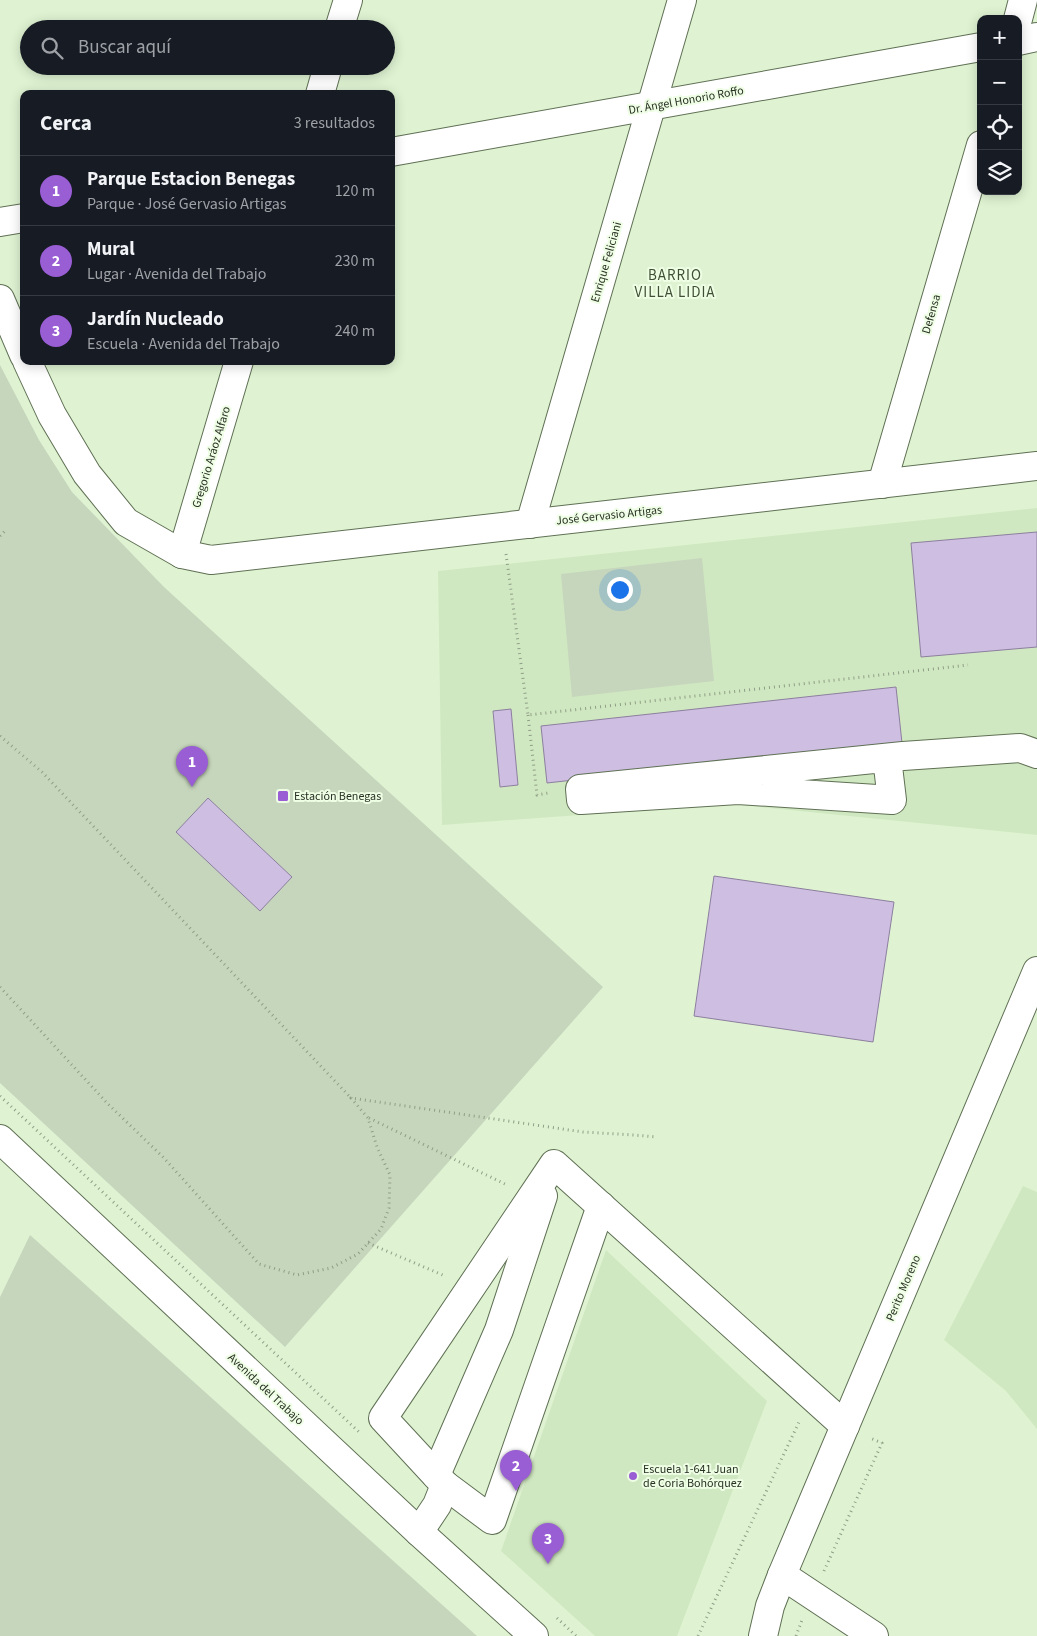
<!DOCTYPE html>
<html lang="es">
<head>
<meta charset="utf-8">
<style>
	body { margin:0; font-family:"Source Sans 3",sans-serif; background:#20242c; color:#f1f3f6 }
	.controls { position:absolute; right:15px; top:15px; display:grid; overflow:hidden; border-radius:10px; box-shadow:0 2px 12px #0003 }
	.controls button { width:45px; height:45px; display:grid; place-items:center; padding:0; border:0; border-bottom:1px solid #363941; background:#171b24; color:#f1f3f6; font:25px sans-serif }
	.you { position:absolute; left:619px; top:589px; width:18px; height:18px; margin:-12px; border:4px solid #fff; border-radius:50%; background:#1a73e8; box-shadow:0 0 0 8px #1a73e833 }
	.badge { display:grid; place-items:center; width:32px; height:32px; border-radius:50%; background:#995dd4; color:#fff; font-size:16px; font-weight:700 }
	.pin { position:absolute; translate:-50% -41px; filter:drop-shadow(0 1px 2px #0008) }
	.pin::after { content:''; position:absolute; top:26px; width:18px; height:15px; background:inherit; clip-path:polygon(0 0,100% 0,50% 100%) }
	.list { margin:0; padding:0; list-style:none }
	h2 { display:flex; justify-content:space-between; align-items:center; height:65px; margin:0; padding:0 20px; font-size:21px }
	h2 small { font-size:16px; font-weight:400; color:#9ea1a6 }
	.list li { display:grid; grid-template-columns:32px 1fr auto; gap:15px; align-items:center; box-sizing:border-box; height:70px; padding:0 20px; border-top:1px solid #363941 }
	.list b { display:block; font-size:19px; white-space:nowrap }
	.list p { margin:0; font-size:16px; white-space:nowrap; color:#9ea1a6 }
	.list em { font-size:16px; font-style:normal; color:#9ea1a6 }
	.icon { flex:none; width:28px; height:28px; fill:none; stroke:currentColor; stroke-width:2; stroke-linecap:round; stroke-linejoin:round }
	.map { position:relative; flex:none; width:1037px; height:1636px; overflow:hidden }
	.search { position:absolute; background:#171b24; box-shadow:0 2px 12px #0003; left:20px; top:20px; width:375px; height:55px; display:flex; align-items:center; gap:12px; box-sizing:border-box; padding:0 18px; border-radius:28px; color:#9ea1a6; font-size:19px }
	.panel { position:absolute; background:#171b24; box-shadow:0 2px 12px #0003; left:20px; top:90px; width:375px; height:275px; border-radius:10px }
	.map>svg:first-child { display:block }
	.built { fill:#d0e8c1 }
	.green { fill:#c6d6bc }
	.building { fill:#cebee2; stroke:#8c7f9e }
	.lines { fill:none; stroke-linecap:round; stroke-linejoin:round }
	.minor-casing { stroke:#5f7054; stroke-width:30 }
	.major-casing { stroke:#5f7054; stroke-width:30 }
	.path { stroke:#8f9e86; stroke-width:3; stroke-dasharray:1 4; stroke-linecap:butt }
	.minor { stroke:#fff; stroke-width:28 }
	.major { stroke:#fff; stroke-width:28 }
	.poi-dot { fill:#995dd4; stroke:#eefee4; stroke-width:2 }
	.labels { text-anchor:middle; stroke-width:4; stroke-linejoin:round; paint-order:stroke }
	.street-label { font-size:12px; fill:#293024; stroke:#eefee4 }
	.poi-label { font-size:12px; fill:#293024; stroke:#eefee4; text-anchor:start }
	.quarter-label { font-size:15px; letter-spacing:1px; fill:#3f4f34; stroke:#eefee4 }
</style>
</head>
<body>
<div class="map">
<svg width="1037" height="1636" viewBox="0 0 1037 1636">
	<rect width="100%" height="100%" fill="#dff3d2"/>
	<g class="built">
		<polygon points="1037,508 1037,835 731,804 442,825 438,571"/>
		<polygon points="1023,1186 1037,1192 1037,1429 1006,1391 944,1340"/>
		<polygon points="606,1250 767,1401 677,1636 595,1636 501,1551"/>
	</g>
	<g class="green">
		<polygon points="0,365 39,440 72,492 164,587 603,987 285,1347 0,1083"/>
		<polygon points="702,558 714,681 572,697 561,574"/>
		<polygon points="30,1235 477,1636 0,1636 0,1297"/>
	</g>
	<g class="building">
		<polygon points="1037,532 1037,647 921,657 911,543"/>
		<polygon points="896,687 902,743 547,783 541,726"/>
		<polygon points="511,709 518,785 500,787 493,711"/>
		<polygon points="208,798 292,877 260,911 176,832"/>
		<polygon points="714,876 894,902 873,1042 694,1016"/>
	</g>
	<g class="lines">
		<g class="minor-casing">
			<g id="minor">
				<polyline points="1018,19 1023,0"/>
				<polyline points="339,29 348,0"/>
				<polyline points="1018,41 1037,37"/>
				<polyline points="320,94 328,66"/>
				<polyline points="391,152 981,47"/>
				<polyline points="0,222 24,218"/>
				<polyline points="0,299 24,355"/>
				<polyline points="27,361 52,415 87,474 126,522 182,554 211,560 1037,466"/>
				<polyline points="882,484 981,145"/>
				<polyline points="530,524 682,0"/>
				<polyline points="182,554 239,361"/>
				<polyline points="887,758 892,800 738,790 581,800 580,789 903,756 1020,748 1037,754"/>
				<polyline points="436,1475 499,1330 543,1196"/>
				<polyline points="445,1485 492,1520 601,1206"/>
				<polyline points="419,1532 437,1505 445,1485 383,1418 554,1164 845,1426"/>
				<polyline points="782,1575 874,1636"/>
			</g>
		</g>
		<g class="major-casing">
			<g id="major">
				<polyline points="0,1139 419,1532 534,1636"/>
				<polyline points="763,1636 770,1606 782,1575 1037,971"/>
			</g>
		</g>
		<g class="path">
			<polyline points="0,536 7,529"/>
			<polyline points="506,554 528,715 968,665"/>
			<polyline points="528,715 537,795 548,793"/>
			<polyline points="0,736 42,772 351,1098"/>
			<polyline points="0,987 108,1104 164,1158 259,1264 297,1275 331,1268 358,1254 381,1229 389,1208 390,1175 377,1147 368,1118 351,1098 583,1132 634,1135 657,1137"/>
			<polyline points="0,1096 359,1432"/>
			<polyline points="369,1118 507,1185"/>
			<polyline points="368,1243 445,1276"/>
			<polyline points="824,1571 882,1443 870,1438"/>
			<polyline points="557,1618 576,1636"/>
			<polyline points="698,1636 799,1422"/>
			<polyline points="796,1636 802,1620"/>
		</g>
		<use href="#minor" class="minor"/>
		<use href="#major" class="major"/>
	</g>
	<g class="poi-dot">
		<rect x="277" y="790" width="12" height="12" rx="2.5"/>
		<circle cx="633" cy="1476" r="5"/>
	</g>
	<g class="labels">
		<g class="street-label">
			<text transform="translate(686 100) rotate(-10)" y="4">Dr. Ángel Honorio Roffo</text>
			<text transform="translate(606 262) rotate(-74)" y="4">Enrique Feliciani</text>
			<text transform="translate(931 314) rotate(-74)" y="4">Defensa</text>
			<text transform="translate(211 457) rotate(-73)" y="4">Gregorio Aráoz Alfaro</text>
			<text transform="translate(609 515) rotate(-6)" y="4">José Gervasio Artigas</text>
			<text transform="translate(903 1288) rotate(-67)" y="4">Perito Moreno</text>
			<text transform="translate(266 1389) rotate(43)" y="4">Avenida del Trabajo</text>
		</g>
		<g class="poi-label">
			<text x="294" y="800">Estación Benegas</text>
			<text x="643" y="1473">Escuela 1-641 Juan<tspan x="643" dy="14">de Coria Bohórquez</tspan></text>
		</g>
		<g class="quarter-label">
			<text x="675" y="280">BARRIO<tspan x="675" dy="17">VILLA LIDIA</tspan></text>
		</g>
	</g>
</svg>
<div class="controls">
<button>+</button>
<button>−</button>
<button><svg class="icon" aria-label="locate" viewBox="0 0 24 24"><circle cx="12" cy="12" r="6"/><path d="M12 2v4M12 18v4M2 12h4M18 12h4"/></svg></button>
<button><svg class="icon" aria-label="layers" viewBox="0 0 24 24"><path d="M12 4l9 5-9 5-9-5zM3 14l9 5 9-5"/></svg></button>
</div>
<div class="you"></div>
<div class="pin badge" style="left:192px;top:787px">1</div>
<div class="pin badge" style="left:516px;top:1491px">2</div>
<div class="pin badge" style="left:548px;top:1564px">3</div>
<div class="search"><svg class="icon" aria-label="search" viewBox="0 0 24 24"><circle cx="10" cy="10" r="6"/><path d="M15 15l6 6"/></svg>Buscar aquí</div>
<section class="panel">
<h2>Cerca<small>3 resultados</small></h2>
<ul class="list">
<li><span class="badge">1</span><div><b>Parque Estacion Benegas</b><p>Parque · José Gervasio Artigas</p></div><em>120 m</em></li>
<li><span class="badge">2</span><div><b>Mural</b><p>Lugar · Avenida del Trabajo</p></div><em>230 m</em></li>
<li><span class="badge">3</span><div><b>Jardín Nucleado</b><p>Escuela · Avenida del Trabajo</p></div><em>240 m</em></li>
</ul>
</section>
</div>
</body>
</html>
